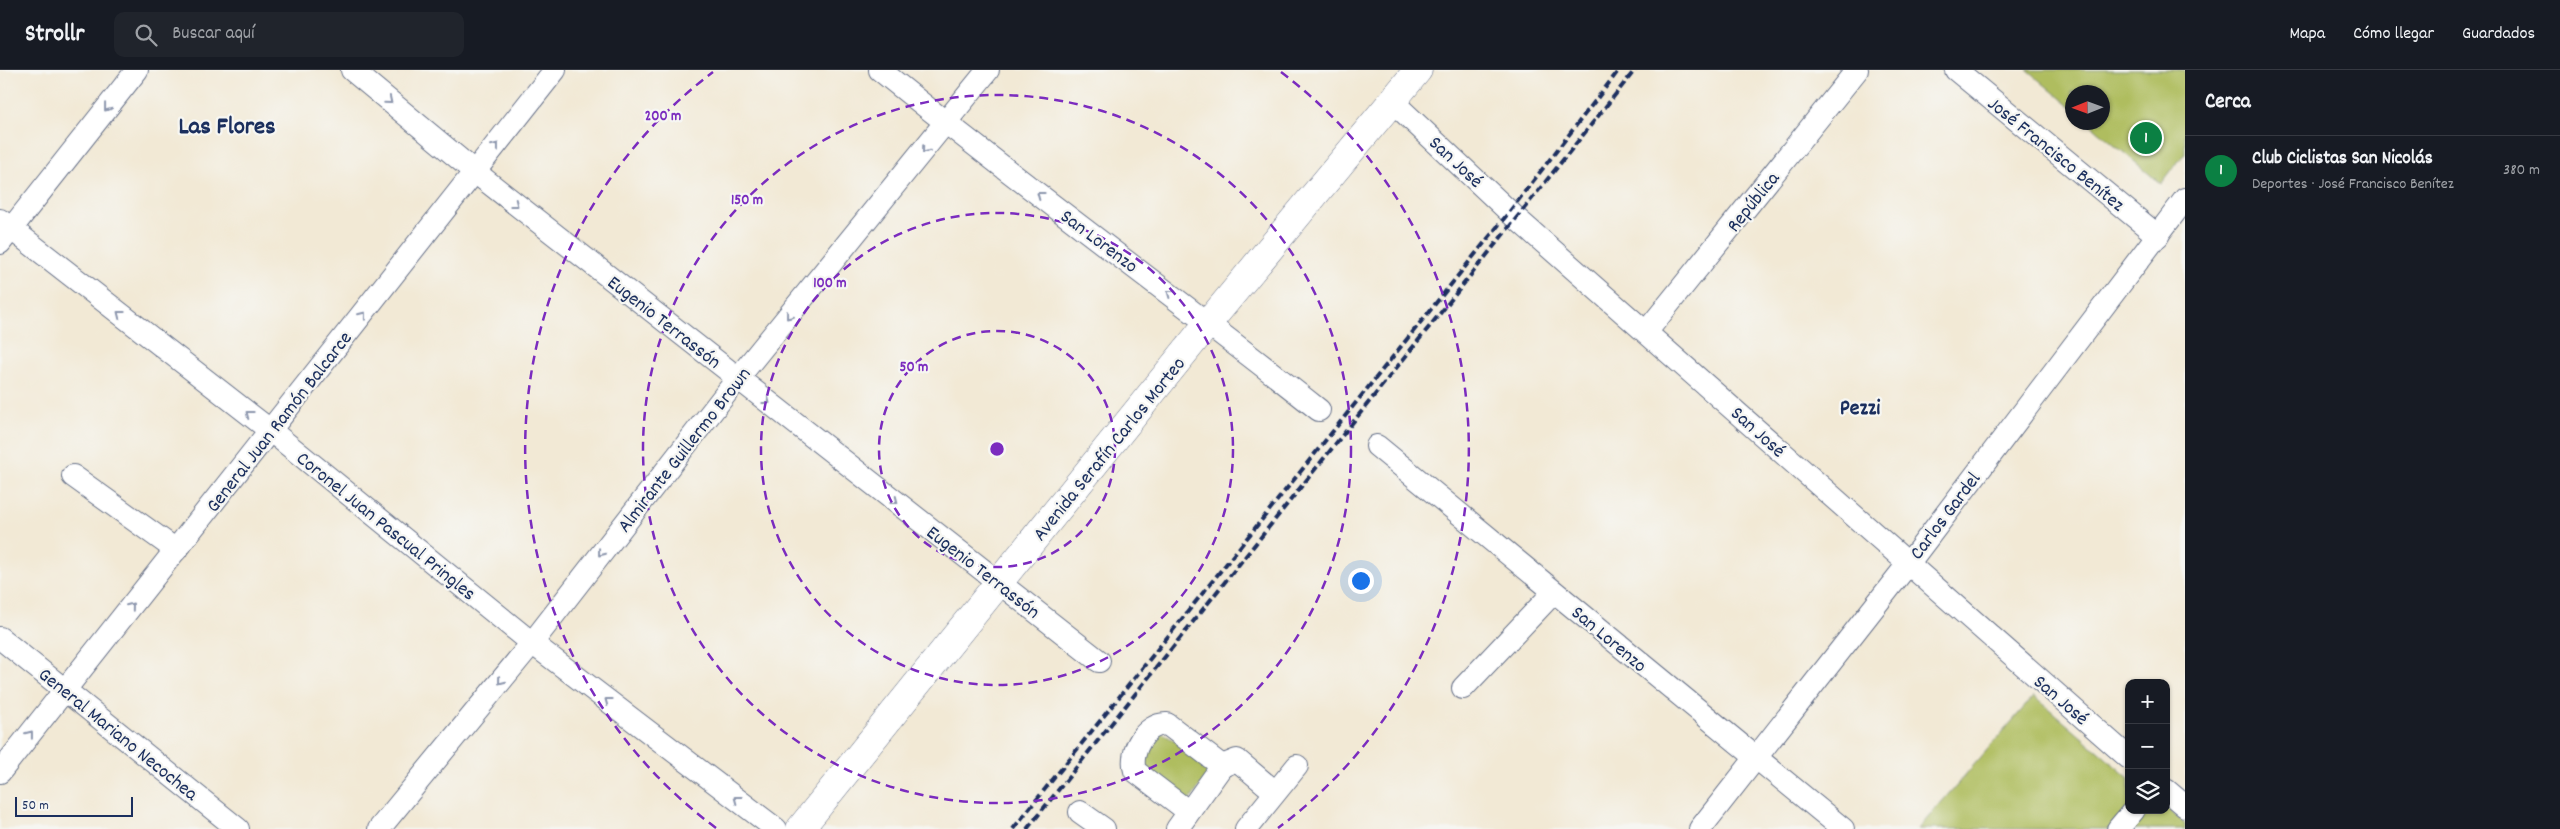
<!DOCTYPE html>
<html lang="es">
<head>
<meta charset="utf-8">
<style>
	body { margin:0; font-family:Dekko,sans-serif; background:#20242c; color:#f1f3f6 }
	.controls { position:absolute; right:15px; bottom:15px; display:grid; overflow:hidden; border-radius:10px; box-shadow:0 1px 4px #0004 }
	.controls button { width:45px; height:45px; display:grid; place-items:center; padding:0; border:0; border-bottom:1px solid #363941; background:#171b24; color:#f1f3f6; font:25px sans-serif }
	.compass { position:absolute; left:2065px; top:15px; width:45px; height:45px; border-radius:50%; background:#171b24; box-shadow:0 1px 4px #0004; rotate:269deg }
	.scale { position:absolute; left:15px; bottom:12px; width:118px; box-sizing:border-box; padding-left:5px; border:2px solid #1b2f5e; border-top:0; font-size:14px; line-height:18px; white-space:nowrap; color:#1b2f5e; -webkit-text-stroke:4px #f6f6f2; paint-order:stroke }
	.you { position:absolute; left:1360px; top:510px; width:18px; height:18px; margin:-12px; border:4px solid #fff; border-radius:50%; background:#1a73e8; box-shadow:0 0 0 8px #1a73e833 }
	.badge { display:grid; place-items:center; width:32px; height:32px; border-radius:50%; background:#0b8043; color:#fff; font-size:16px; font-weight:700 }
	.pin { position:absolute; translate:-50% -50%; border:2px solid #fff; box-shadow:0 1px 5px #0006 }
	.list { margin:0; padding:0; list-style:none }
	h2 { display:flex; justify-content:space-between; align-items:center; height:65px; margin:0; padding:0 20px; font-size:21px }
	h2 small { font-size:16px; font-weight:400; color:#9ea1a6 }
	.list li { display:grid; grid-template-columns:32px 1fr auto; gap:15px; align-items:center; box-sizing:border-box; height:70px; padding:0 20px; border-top:1px solid #363941 }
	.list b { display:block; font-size:19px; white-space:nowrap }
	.list p { margin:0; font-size:16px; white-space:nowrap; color:#9ea1a6 }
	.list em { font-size:16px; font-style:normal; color:#9ea1a6 }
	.icon { flex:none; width:28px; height:28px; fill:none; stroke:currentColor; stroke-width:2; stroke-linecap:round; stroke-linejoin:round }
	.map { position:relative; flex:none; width:2185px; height:759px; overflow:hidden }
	header { display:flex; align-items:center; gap:30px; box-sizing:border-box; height:70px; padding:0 25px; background:#171b24; border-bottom:1px solid #363941 }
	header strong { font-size:24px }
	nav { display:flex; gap:28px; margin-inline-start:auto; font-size:18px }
	.search { width:350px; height:45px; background:#20242c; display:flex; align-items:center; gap:12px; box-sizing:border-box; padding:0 18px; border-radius:10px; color:#9ea1a6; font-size:19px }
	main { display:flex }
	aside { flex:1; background:#171b24 }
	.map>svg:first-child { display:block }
	.green { fill:#afbd5f; stroke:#65765e }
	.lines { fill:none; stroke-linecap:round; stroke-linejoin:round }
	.minor-casing { stroke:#667088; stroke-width:24 }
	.major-casing { stroke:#667088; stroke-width:29 }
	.minor { stroke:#fff; stroke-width:22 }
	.major { stroke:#fff; stroke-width:28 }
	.rail { stroke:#1b2f5e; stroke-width:4; stroke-dasharray:8 4; stroke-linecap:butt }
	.oneway { stroke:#8d97ae }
	.ring { fill:none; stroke:#7b2cbf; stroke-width:2.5; stroke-dasharray:9 6 }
	.labels { text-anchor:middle; stroke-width:4.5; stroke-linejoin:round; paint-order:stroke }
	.street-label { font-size:20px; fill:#1b2f5e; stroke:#f6f6f2 }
	.quarter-label { font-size:22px; font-weight:bold; fill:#1b2f5e; stroke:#f6f6f2 }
	.district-label { font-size:25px; font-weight:bold; fill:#1b2f5e; stroke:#f6f6f2 }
	.centre { fill:#7b2cbf; stroke:#f6f6f2; stroke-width:2.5 }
	.ring-label { font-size:15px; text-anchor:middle; font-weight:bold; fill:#7b2cbf; stroke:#f6f6f2; stroke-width:4.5; stroke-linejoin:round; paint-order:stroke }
</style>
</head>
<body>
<header>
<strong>Strollr</strong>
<div class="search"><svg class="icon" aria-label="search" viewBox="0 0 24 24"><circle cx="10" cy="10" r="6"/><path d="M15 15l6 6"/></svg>Buscar aquí</div>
<nav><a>Mapa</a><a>Cómo llegar</a><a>Guardados</a></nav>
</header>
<main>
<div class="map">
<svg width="2185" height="759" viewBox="0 0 2185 759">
	<rect width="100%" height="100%" fill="#f6f6f2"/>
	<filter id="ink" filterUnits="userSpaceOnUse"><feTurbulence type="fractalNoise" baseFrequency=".02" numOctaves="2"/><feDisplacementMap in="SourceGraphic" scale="10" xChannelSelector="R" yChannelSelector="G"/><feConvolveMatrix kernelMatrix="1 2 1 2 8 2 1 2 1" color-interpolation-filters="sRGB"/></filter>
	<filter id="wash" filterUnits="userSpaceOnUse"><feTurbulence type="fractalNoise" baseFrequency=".0096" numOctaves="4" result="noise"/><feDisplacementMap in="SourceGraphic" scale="20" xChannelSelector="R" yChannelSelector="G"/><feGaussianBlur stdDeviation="1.12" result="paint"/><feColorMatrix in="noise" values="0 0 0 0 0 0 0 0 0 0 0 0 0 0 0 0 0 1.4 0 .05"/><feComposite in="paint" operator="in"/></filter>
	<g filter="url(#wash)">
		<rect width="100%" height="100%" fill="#f2e9d5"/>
		<g class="green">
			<polygon points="2027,0 2185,0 2185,83 2161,114 2089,53 2102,52 2102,22 2072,22 2072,38"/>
			<polygon points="2034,626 2129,708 2129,740 2166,740 2166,737 2185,754 2185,759 1918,759"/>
			<polygon points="1161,662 1213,697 1189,732 1139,693 1151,667"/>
		</g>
	</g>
	<g filter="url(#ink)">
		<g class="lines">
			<g class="minor-casing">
				<g id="minor">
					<polyline points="352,0 475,102 1099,591"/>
					<path d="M880,0c144,117 294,225 439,340"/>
					<polyline points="1956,0 2158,166"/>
					<polyline points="1392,31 1516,148 2129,688"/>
					<polyline points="0,150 271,361 532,573 776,759"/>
					<polyline points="0,173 137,0"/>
					<polyline points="1647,261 1857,0"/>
					<polyline points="1377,376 1843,759"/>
					<polyline points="73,406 176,480"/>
					<polyline points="0,568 238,759"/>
					<polyline points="1463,618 1554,522"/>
					<polyline points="1222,696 1237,690 1275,722"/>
					<polyline points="0,702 555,0"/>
					<polyline points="2166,720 2185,736"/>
					<polyline points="1080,742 1104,759"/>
					<polyline points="379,759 532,573 738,308 988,0"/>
					<path d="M1177,759l45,-63 -55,-42c-22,-1 -38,28 -32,47l54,41"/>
					<polyline points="1246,759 1297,696"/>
					<polyline points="1700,759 1908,494 2185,129"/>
					<polyline points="2118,759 2134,740"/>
				</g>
			</g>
			<g class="major-casing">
				<polyline id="major" points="800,759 1209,252 1418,0"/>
			</g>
			<use href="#minor" class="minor"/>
			<use href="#major" class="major"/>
			<g class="rail">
				<polyline points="1013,759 1510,141 1619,0"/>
				<polyline points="1027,759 1635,0"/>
			</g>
		</g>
		<defs><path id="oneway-chevron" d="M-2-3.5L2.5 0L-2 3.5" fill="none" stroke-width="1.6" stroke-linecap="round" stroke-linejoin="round" transform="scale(1.25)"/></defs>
		<g class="oneway">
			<use href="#oneway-chevron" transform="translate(389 31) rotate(40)"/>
			<use href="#oneway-chevron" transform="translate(107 38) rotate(128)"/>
			<use href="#oneway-chevron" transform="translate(496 76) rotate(-52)"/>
			<use href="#oneway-chevron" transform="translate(925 80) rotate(129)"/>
			<use href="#oneway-chevron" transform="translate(1040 125) rotate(-143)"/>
			<use href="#oneway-chevron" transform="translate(515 134) rotate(38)"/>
			<use href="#oneway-chevron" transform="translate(1170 223) rotate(-143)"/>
			<use href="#oneway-chevron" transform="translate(120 244) rotate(-142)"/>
			<use href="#oneway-chevron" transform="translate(363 245) rotate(-52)"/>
			<use href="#oneway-chevron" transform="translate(789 246) rotate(129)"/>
			<use href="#oneway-chevron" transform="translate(767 331) rotate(38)"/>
			<use href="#oneway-chevron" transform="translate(249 344) rotate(-142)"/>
			<use href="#oneway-chevron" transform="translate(895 431) rotate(38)"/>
			<use href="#oneway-chevron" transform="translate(601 483) rotate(128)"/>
			<use href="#oneway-chevron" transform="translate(131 536) rotate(-51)"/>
			<use href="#oneway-chevron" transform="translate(501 611) rotate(129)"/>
			<use href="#oneway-chevron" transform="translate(608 631) rotate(-143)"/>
			<use href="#oneway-chevron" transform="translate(30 664) rotate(-52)"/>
			<use href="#oneway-chevron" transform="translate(737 729) rotate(-143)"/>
		</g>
	</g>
	<g class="ring">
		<circle cx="997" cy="379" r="118"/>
		<circle cx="997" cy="379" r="236"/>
		<circle cx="997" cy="379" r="354"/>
		<path d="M716 758A472 472 0 0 1 713 2M1281 2A472 472 0 0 1 1278 758"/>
	</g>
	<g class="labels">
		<g class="street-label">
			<text transform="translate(2057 83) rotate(39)" y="7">José Francisco Benítez</text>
			<text transform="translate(1457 91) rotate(43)" y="7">San José</text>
			<text transform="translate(1752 131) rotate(-51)" y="7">República</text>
			<text transform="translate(1100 170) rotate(37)" y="7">San Lorenzo</text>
			<text transform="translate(665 251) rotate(38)" y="7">Eugenio Terrassón</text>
			<text transform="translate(278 351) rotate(-52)" y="7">General Juan Ramón Balcarce</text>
			<text transform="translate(1759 361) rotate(42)" y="7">San José</text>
			<text transform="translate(1108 378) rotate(-51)" y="7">Avenida Serafín Carlos Morteo</text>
			<text transform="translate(683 379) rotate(-52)" y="7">Almirante Guillermo Brown</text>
			<text transform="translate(1944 445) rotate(-53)" y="7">Carlos Gardel</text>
			<text transform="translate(387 455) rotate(39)" y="7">Coronel Juan Pascual Pringles</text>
			<text transform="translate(984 501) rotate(38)" y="7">Eugenio Terrassón</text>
			<text transform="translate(1610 568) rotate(40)" y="7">San Lorenzo</text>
			<text transform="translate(2062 629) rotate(41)" y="7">San José</text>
			<text transform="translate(119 663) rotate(39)" y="7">General Mariano Necochea</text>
		</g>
		<g class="quarter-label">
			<text x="1860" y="344">Pezzi</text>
		</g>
		<g class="district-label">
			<text x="227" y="63">Las Flores</text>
		</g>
	</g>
	<circle cx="997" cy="379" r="8" class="centre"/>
	<g class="ring-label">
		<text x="663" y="50">200 m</text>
		<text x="747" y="134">150 m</text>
		<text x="830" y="217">100 m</text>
		<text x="914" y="301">50 m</text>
	</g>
</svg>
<div class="controls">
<button>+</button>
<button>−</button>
<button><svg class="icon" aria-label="layers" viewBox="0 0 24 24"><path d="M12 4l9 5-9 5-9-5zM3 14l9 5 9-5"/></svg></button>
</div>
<svg class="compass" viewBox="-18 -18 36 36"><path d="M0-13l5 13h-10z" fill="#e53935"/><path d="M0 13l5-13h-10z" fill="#9ea1a6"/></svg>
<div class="scale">50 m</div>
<div class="you"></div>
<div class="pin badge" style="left:2146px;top:68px">1</div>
</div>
<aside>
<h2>Cerca<small></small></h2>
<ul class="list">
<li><span class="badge">1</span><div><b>Club Ciclistas San Nicolás</b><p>Deportes · José Francisco Benítez</p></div><em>380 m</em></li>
</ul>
</aside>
</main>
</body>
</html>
